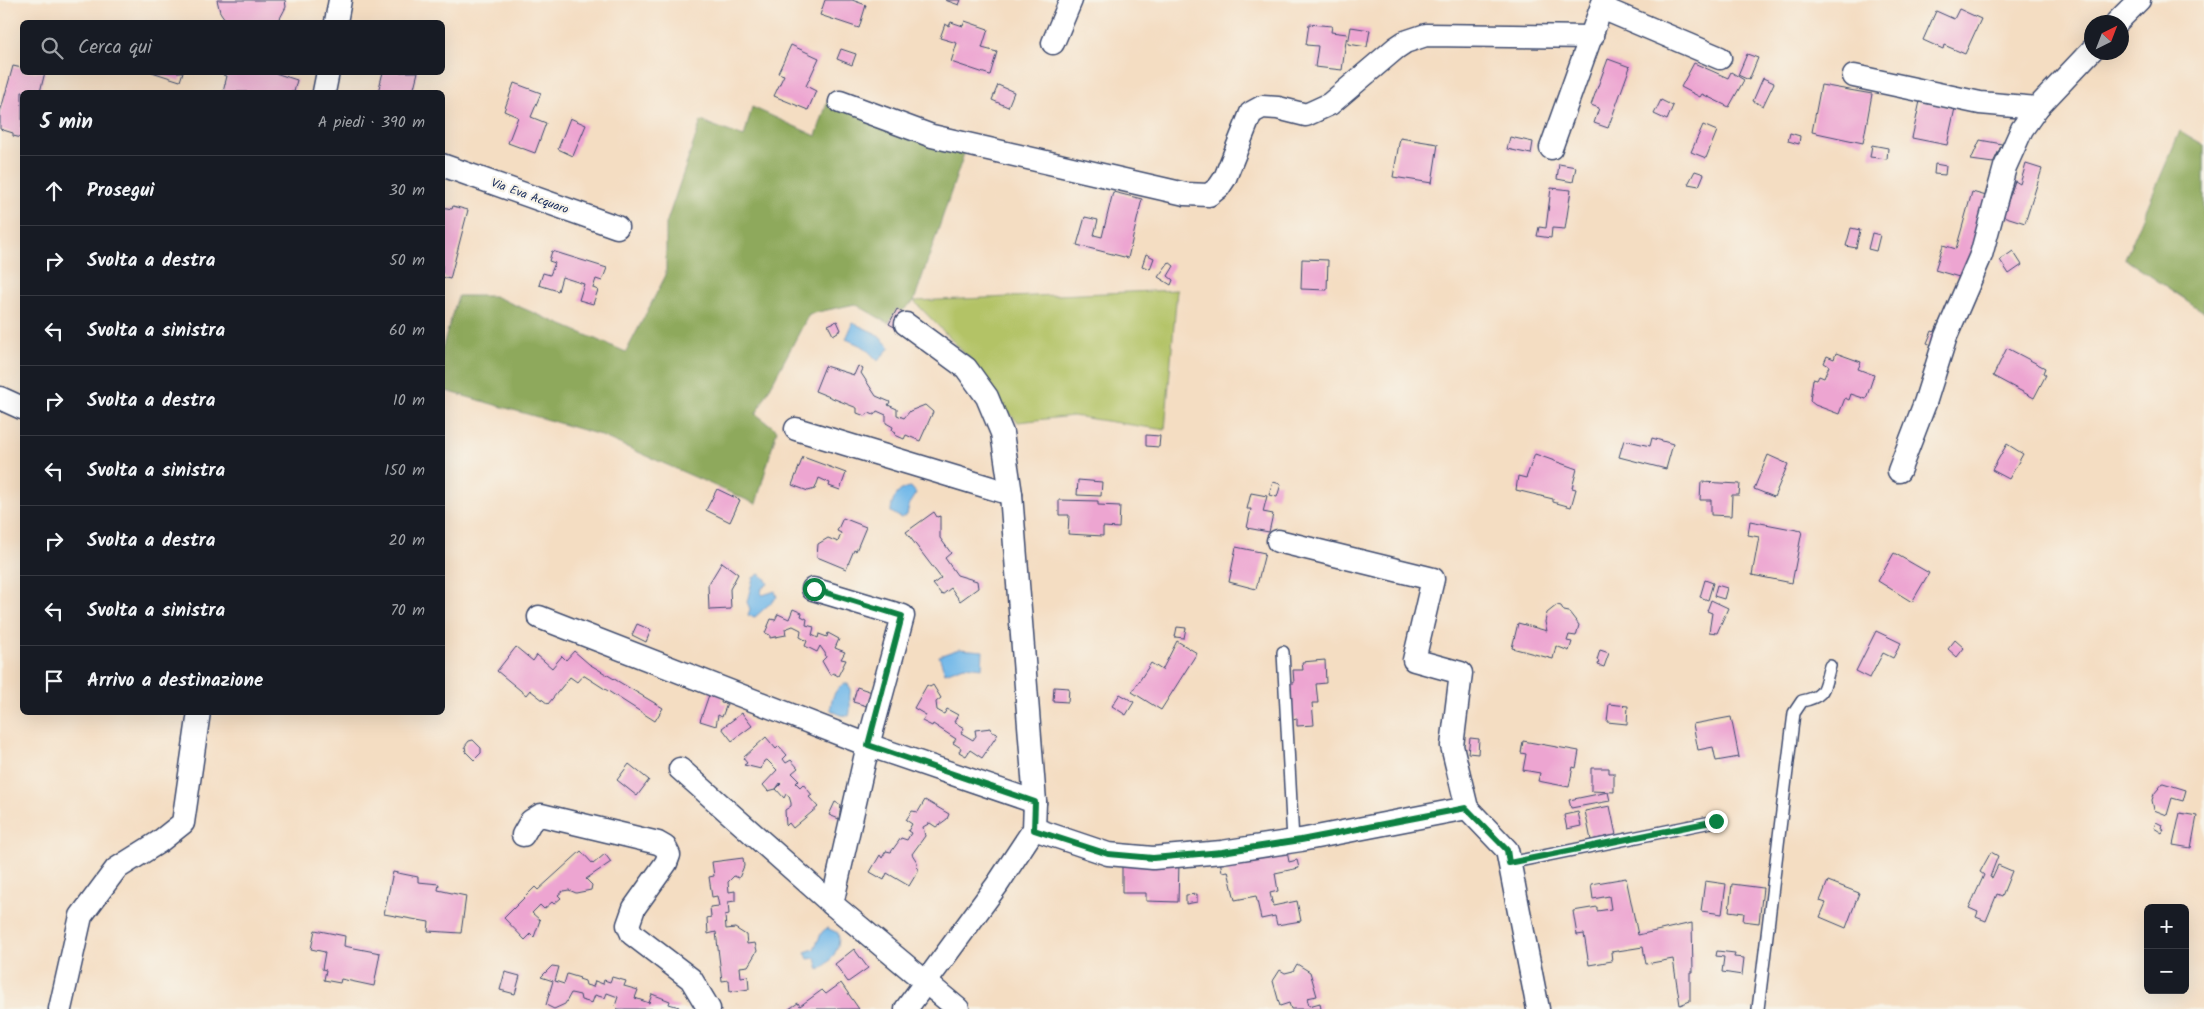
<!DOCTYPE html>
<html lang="it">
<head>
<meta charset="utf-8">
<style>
	body { margin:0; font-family:Kalam,sans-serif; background:#20242c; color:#f1f3f6 }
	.controls { position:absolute; right:15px; bottom:15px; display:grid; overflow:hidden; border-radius:8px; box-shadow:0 5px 20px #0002 }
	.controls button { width:45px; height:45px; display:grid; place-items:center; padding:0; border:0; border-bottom:1px solid #363941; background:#171b24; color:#f1f3f6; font:25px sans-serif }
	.compass { position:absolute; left:2084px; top:15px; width:45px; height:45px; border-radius:50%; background:#171b24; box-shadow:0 5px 20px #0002; rotate:42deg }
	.stop { position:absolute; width:15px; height:15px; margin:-11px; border:4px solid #0b8043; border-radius:50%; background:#fff }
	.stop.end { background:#0b8043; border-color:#fff; box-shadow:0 1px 5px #0008 }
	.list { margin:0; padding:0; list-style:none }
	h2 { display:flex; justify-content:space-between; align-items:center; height:65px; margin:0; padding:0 20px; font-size:21px }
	h2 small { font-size:16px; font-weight:400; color:#9ea1a6 }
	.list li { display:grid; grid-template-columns:32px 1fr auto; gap:15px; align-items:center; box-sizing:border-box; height:70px; padding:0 20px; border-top:1px solid #363941 }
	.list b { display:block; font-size:19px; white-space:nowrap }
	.list em { font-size:16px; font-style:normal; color:#9ea1a6 }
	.icon { flex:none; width:28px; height:28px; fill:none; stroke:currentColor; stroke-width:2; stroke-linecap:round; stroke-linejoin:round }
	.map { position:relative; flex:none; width:2204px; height:1009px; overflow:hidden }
	.search { position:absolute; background:#171b24; box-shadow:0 5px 20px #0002; left:20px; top:20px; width:425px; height:55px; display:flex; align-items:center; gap:12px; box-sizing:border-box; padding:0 18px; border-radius:8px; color:#9ea1a6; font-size:19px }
	.panel { position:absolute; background:#171b24; box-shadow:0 5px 20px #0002; left:20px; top:90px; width:425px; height:625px; border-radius:8px }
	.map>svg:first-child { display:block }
	.green { fill:#b3c366; stroke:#677962 }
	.forest { fill:#8ea95b; stroke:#546c5c }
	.water { fill:#71b8e9; stroke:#4674a4 }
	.building { fill:#eda5d1 }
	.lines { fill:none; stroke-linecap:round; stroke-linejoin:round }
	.lane-casing { stroke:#3c496d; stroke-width:14 }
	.street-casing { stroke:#3c496d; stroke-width:25 }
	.lane { stroke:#fff; stroke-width:11 }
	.street { stroke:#fff; stroke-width:22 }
	.route { stroke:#0b8043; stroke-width:6 }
	.labels { text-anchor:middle; stroke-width:4.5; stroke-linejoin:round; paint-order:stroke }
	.street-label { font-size:12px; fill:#1b2f5e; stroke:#f7f3e8 }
</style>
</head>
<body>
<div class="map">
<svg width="2204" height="1009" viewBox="0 0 2204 1009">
	<rect width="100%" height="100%" fill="#f7f3e8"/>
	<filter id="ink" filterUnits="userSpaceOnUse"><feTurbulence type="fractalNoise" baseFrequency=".02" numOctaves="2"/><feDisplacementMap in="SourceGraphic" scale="10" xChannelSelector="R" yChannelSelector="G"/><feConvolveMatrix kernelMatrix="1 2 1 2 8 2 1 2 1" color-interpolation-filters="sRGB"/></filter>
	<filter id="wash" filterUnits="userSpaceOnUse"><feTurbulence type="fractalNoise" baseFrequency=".0096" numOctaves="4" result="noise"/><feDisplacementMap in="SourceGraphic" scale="20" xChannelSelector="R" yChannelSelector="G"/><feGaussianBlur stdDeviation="1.12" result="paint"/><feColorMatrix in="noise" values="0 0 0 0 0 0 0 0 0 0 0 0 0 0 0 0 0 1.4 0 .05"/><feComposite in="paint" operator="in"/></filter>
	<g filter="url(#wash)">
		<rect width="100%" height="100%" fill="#f4ddc2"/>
		<polygon class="green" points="1177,290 1165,430 1073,416 1018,422 1005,410 972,361 914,301"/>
		<g class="forest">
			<polygon points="830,94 968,142 914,301 888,323 855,304 809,314 756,414 777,430 756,504 597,434 443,390 442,349 458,296 494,296 626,352 666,275 666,224 701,121 744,137 752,107 816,136"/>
			<polygon points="2180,131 2204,145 2204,312 2125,259"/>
		</g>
		<g class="water">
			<polygon points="853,323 875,333 890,347 878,361 864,347 846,339"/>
			<path d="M911,487l5,6 -7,11 -2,11 -6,3 -10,-6c0,-12 8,-25 20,-25z"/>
			<polygon points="759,574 765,578 768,584 762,588 761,593 763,595 775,591 777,597 755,617 748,615 750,609 747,602 753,578"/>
			<polygon points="959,649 983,651 982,668 964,666 945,673 939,656"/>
			<path d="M844,684h4l3,5c-3,9 1,18 -2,27l-9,-1 -9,-5c-1,-9 4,-22 13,-26z"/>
			<path d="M827,928l11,5c4,13 -7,30 -19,37l-3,-12 -8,1 -3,-7 9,-3 8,-17z"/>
		</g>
		<g id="blocks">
			<g class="building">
				<polygon points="217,0 285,0 286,7 278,22 227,22 220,12"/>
				<polygon points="825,0 852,0 866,5 859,28 820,15"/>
				<polygon points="945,0 961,0 959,5"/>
				<polygon points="1959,9 1981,19 1965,54 1944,45 1943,49 1923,40 1936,11 1954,19"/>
				<polygon points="965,21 988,29 982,48 997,52 990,75 951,62 957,43 940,38 945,24 949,26 951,22 963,26"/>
				<polygon points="1309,24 1332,26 1331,32 1347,34 1342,70 1315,67 1318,46 1306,45"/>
				<polygon points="1351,27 1370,30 1367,47 1348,44"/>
				<polygon points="791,45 819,58 806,86 816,91 808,110 774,96 784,75 778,73"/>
				<polygon points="841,49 856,54 852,65 837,59"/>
				<polygon points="1747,54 1758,58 1749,80 1738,75"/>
				<polygon points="1608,59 1630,67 1608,128 1594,123 1599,108 1591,105"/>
				<polygon points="1694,63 1728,78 1731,72 1744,80 1729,107 1702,94 1700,97 1681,87"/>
				<polygon points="13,66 22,68 22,72 45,72 40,92 22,92 22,138 13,136 13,133 0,129 0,113"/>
				<polygon points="152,72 183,72 180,81"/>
				<polygon points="224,72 272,72 297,80 294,92 223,92 227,76 223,75"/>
				<polygon points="383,72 418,72 413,92 378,92"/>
				<polygon points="1763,78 1774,83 1763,106 1753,101"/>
				<polygon points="514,83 541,93 531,117 546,123 535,153 508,143 518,117 504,111"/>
				<polygon points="998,85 1014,92 1008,107 992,100"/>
				<polygon points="1821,85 1872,94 1863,143 1812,132"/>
				<polygon points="1661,100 1673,106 1667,120 1654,114"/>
				<polygon points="1920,101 1955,108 1947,145 1912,138"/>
				<polygon points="570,118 586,125 573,156 558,149"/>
				<polygon points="1703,125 1717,131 1706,158 1691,152"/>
				<polygon points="1790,133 1800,136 1799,144 1788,141"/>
				<polygon points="1510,137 1533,142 1531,154 1507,149"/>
				<polygon points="1400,138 1438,144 1432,183 1393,177"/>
				<polygon points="1980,140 2002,144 1993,163 1971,160"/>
				<polygon points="1872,145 1888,148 1887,159 1870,157"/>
				<polygon points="1559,164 1576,167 1573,182 1557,179"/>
				<polygon points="1935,164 1946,166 1945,175 1934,174"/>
				<polygon points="2026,164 2042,169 2025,223 2003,216 2015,181 2020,184"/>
				<polygon points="1695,171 1704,174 1699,186 1688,184"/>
				<polygon points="1551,188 1571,190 1565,229 1552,228 1551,238 1537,236 1539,227 1546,228"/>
				<polygon points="1113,192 1142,199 1128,258 1077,245 1085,217 1098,220 1094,235 1102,237"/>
				<polygon points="1972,192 1990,197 1966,279 1935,270 1943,245 1956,249"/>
				<polygon points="453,206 468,210 450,279 442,277 442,207 452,209"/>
				<polygon points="1851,228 1860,230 1856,248 1846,246"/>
				<polygon points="1872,233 1880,235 1876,251 1868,249"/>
				<polygon points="552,251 607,268 602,281 596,279 593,288 598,290 593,304 579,300 584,284 562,277 558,291 539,285 543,273 550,275 555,263 549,261"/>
				<polygon points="2013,251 2022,265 2009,274 2000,260"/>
				<polygon points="1146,254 1154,258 1150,269 1142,266"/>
				<polygon points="1302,259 1328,260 1327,290 1301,289"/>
				<polygon points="1169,262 1174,266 1168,276 1173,280 1171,285 1158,277"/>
				<polygon points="897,309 906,315 898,329 889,324"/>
				<polygon points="837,321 841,330 833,335 828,325"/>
				<polygon points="1932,331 1943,335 1938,348 1927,343"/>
				<polygon points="2007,348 2045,368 2043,373 2046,375 2034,398 1993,376"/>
				<polygon points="1836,353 1861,362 1858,369 1874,375 1866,399 1851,394 1849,400 1845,398 1839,414 1815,405 1810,401 1813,379 1817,380 1819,376 1824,378 1829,366 1824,363 1827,356 1834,359"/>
				<polygon points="825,366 854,375 858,366 863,369 861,373 876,396 890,402 888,405 897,409 897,415 904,418 910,411 925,405 933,412 920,441 906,435 904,439 895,435 896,432 892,430 893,427 886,423 886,415 877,411 874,415 869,413 865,416 857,413 857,408 815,391"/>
				<polygon points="1146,435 1160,436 1159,447 1146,446"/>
				<polygon points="1652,438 1673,444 1666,469 1619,457 1624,440 1650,446"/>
				<polygon points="2007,444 2023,454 2009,479 1992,470"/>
				<polygon points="1535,454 1577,469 1572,488 1576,489 1571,507 1553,502 1553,499 1516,490 1518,476 1526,478"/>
				<polygon points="1768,455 1788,464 1774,497 1754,489"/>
				<polygon points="803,457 846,473 840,490 829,486 830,483 819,478 815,489 808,491 792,485"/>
				<polygon points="1078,480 1102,482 1101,496 1077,495"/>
				<polygon points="1273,482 1281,484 1277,497 1269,495"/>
				<polygon points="1701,482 1740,484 1739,495 1732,495 1731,516 1711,515 1711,500 1700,500"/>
				<polygon points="717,489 740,500 730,522 706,510"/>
				<polygon points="1251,493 1267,496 1263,512 1273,514 1269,532 1247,528 1251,509 1247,509"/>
				<polygon points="1059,500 1098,501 1098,505 1120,506 1119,528 1103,527 1103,536 1068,534 1069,515 1059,515"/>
				<polygon points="934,512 937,517 940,516 940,538 951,553 945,558 957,575 977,581 978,588 960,601 951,588 942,595 933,584 941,578 906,532"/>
				<polygon points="843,518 866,527 856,551 854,550 846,569 817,557 818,544 828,538 838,542 841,533 837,531"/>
				<polygon points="1750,521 1802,531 1792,583 1752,575 1759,537 1748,535"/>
				<polygon points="1236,547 1265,553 1256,589 1229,582"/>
				<polygon points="1894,553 1929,573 1912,602 1878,581"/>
				<polygon points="722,562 738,574 730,589 731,609 709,610 708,585"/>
				<polygon points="1705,580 1713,583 1708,600 1700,597"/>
				<polygon points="1717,585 1727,588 1724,599 1714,596"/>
				<polygon points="1711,600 1728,608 1717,633 1709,632 1712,613 1707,611"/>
				<polygon points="1557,605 1561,606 1564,611 1569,612 1579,625 1576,636 1569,635 1567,641 1572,642 1569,651 1556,646 1553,659 1512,648 1518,623 1547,631 1545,622 1547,613"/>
				<polygon points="793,609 802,613 801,616 807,619 806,625 814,627 812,635 818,638 819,634 827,637 828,633 839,639 835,648 845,652 841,659 846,660 838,676 833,673 830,675 822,661 826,657 825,653 820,646 817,652 805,646 807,641 800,637 801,630 793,626 785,629 786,635 770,638 770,635 765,633 771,619 775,620 778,614 789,619"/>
				<polygon points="637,624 651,630 646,642 632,635"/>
				<polygon points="1177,627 1186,628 1184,638 1175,637"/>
				<polygon points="1876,631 1901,643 1893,658 1883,653 1870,678 1856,671"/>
				<polygon points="1955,640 1964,648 1957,657 1948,649"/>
				<polygon points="1177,641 1197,653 1161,710 1132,692 1151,663 1162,670"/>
				<polygon points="516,647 533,661 537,655 552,668 562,656 566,660 574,651 589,664 663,708 655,721 583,675 577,682 570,677 548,704 530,690 526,695 497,671"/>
				<polygon points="1600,650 1609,653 1604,667 1598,665 1599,661 1597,660"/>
				<polygon points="1325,660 1326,683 1316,684 1318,703 1312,703 1314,725 1297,726 1297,718 1292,719 1289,683 1294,683 1293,670 1303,670 1302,662"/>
				<polygon points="927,685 930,687 933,685 941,698 936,702 937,710 944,714 947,709 958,715 954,722 964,728 961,733 973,740 976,736 975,730 991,728 992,732 998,734 982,758 970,750 966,756 959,752 961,748 953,743 956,739 933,724 932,726 922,721 926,715 914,708"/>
				<polygon points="857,687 872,692 867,706 853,702"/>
				<polygon points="1054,687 1069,688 1068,702 1053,701"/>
				<polygon points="711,689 723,694 721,703 727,704 722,717 718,715 716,726 700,721"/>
				<polygon points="1120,694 1134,702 1126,715 1112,706"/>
				<polygon points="1609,704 1628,706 1627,724 1607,722"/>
				<polygon points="742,713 752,726 732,741 722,728"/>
				<polygon points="1731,717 1739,757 1716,761 1713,747 1698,750 1693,724"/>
				<polygon points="766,737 776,749 779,746 787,755 783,759 786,763 791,760 798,768 792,773 799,780 796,783 800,787 803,784 812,795 809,797 818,807 793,828 789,823 786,826 785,810 791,806 791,803 789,796 786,794 784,798 776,789 781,784 780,783 776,789 768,791 763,785 777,770 767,760 764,761 761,769 744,765 747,763 743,758"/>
				<polygon points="1470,738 1479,739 1478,754 1468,753"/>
				<polygon points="473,740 481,748 481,753 474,760 466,752 465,746 469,741"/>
				<polygon points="1523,741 1579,751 1576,768 1573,767 1569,787 1538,781 1540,773 1523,770 1526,754 1521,753"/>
				<polygon points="629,764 649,780 637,796 617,780"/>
				<polygon points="1591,768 1609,768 1609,773 1614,773 1614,792 1591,791"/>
				<polygon points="2163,783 2186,790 2183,801 2172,798 2167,815 2154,810 2152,800 2154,794"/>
				<polygon points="1608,792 1610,801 1571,808 1569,800"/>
				<polygon points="925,800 949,814 947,819 936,827 930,823 923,827 925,836 912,854 917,862 918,871 909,886 887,873 884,880 870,872 880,855 882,858 886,851 891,852 901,838 907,840 911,833 908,831 912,824 906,820 912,811 918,812"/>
				<polygon points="835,802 841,805 839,819 829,815"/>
				<polygon points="1610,806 1616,835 1591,840 1585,811"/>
				<polygon points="1578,812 1581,826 1567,829 1564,815"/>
				<polygon points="2180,813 2197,816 2191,848 2173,845"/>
				<polygon points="2156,822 2162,825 2161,828 2164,830 2162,833 2154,828"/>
				<polygon points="1286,846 1289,862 1297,860 1299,868 1275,873 1278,891 1270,893 1273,906 1297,901 1301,921 1277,925 1275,916 1261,919 1256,896 1235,900 1228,871 1222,872 1220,860"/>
				<polygon points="581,851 593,864 605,854 611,862 586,879 592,885 591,890 576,893 569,890 563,891 558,895 561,898 554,904 552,902 544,909 540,905 532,913 540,920 534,937 531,934 525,940 504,918 535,887 538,890"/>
				<polygon points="1991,852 1998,856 1990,877 1992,878 1998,865 2012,871 2002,896 1997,894 1986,921 1976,917 1978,912 1969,908 1984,875 1980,872"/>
				<polygon points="743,858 744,866 739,878 734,876 728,882 729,892 735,891 735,901 728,902 729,914 725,915 726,929 735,928 746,935 747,944 755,943 757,951 748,966 740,967 741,977 748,976 749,989 730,992 729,980 722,981 716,932 708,934 707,918 711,917 710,907 719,906 717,896 712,897 709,877 714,876 712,862"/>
				<polygon points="1179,862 1178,902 1146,901 1146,893 1122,893 1122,864"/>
				<polygon points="393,872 418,877 418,882 439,884 438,890 466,896 461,933 428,931 429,922 384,914"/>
				<polygon points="1626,878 1638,935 1692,923 1693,972 1690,972 1690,1001 1680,1005 1673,959 1646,964 1643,947 1611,952 1612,961 1589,965 1584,934 1577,935 1573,911 1597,907 1597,911 1611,909 1609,896 1593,899 1591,884"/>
				<polygon points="1705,881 1726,884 1722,914 1701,911"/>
				<polygon points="1828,881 1859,893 1846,928 1820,917 1826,903 1820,901"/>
				<polygon points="1732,884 1763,888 1759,923 1743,921 1744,913 1729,911"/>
				<polygon points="1197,894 1197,902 1186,904 1186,895"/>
				<polygon points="315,930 345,936 344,946 380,953 374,986 341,979 340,983 324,980 326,970 322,969 325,952 311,949"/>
				<polygon points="854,949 868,968 848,982 835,964"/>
				<polygon points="1717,951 1735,953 1734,957 1744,958 1742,975 1722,972 1724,957 1716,956"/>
				<polygon points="1297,964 1310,972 1317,996 1307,998 1309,1006 1320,1003 1321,1009 1291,1009 1289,1003 1280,1006 1273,981 1280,970 1285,973 1293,971"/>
				<polygon points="552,966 559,967 555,981 564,984 567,974 580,978 579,979 585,981 586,985 593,987 595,981 603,984 604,980 610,982 612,977 626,981 624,986 638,990 635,998 649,1003 652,994 670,1001 669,1004 679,1007 678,1009 618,1009 615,1006 618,997 607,993 605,998 595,995 592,1003 581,1000 580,995 571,993 565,1004 554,1009 546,1005 553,981 541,977"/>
				<polygon points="505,972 520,976 515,994 500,990"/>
				<polygon points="841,983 859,1009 789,1009 798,1003 800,1006 822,990 826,994"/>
			</g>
		</g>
	</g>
	<g filter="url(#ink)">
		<use href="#blocks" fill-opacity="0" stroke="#3c496d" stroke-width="1"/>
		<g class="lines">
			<g class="lane-casing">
				<g id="lane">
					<polyline points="1283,652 1293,841"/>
					<polyline points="1509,863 1716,821"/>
					<path d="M1758,1009l36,-296 8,-12c25,-5 21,-13 28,-35"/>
				</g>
			</g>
			<g class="street-casing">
				<g id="street">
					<polyline points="1602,8 1720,58"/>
					<polyline points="336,22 340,0"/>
					<polyline points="2117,22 2139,0"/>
					<polyline points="1053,43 1071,0"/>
					<polyline points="1854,76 1980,103 2037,108"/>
					<polyline points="324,92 328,72"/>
					<polyline points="840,102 932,136 1185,194 1209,195 1219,187 1225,178 1251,113 1262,107 1278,108 1306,115 1330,104 1396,48 1405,42 1426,35 1592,37"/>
					<polyline points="1551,148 1604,0"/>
					<polyline points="442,165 617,227"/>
					<polyline points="906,324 966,368 987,397 1002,433 1011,494 1035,802 1034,829 997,885 906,1009"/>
					<polyline points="0,398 22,408"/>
					<polyline points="796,429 1011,494"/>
					<polyline points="1899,471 1925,403 1946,336 1981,255 2005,167 2022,129 2037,108 2092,50"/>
					<polyline points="1278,541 1433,579 1414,660 1461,673 1452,746 1467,808 1507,850 1538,1009"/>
					<polyline points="813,589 903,616 868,745 832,904"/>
					<polyline points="539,617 868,745 1035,802"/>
					<polyline points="680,769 832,904 958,1009"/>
					<polyline points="1034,829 1108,854 1153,858 1222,852 1301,840 1467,808"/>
					<polyline points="523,835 531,821 541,815 658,843 665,847 669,855 666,863 634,908 628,925 632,934 691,979 709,1009"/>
					<polyline points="60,1009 81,916 116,869 159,842 183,823 199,712"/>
				</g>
			</g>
			<use href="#lane" class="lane"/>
			<use href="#street" class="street"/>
		</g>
	</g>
	<g class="lines" filter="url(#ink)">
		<polyline class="route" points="814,589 902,616 868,745 1035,802 1034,830 1108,854 1153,858 1222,852 1301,840 1466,808 1507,850 1509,863 1716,821"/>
	</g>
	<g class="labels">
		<g class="street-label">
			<text transform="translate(530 196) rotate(20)" y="4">Via Eva Acquaro</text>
		</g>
	</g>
</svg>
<div class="controls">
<button>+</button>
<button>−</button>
</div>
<svg class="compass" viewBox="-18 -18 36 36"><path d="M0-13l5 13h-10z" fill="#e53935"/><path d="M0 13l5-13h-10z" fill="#9ea1a6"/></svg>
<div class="stop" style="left:814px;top:589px"></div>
<div class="stop end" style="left:1716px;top:821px"></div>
<div class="search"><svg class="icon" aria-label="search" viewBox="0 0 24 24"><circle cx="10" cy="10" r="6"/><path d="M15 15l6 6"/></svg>Cerca qui</div>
<section class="panel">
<h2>5 min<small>A piedi · 390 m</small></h2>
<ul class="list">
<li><svg class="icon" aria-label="ahead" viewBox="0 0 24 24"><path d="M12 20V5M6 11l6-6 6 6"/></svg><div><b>Prosegui</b></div><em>30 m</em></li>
<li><svg class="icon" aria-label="right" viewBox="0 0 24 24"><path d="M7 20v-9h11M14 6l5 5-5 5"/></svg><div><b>Svolta a destra</b></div><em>50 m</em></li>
<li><svg class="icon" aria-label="left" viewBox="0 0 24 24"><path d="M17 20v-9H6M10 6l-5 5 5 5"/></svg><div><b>Svolta a sinistra</b></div><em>60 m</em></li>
<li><svg class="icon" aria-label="right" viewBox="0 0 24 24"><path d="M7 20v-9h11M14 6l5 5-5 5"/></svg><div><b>Svolta a destra</b></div><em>10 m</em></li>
<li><svg class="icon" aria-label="left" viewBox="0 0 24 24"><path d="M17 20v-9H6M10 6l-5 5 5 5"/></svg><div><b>Svolta a sinistra</b></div><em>150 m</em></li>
<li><svg class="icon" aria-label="right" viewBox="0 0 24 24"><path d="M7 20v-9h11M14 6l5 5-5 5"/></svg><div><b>Svolta a destra</b></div><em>20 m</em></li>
<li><svg class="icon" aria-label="left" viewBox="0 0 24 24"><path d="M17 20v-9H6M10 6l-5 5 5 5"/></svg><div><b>Svolta a sinistra</b></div><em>70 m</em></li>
<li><svg class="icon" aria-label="arrive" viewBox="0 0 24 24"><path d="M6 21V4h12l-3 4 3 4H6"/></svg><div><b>Arrivo a destinazione</b></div></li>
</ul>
</section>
</div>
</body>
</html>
